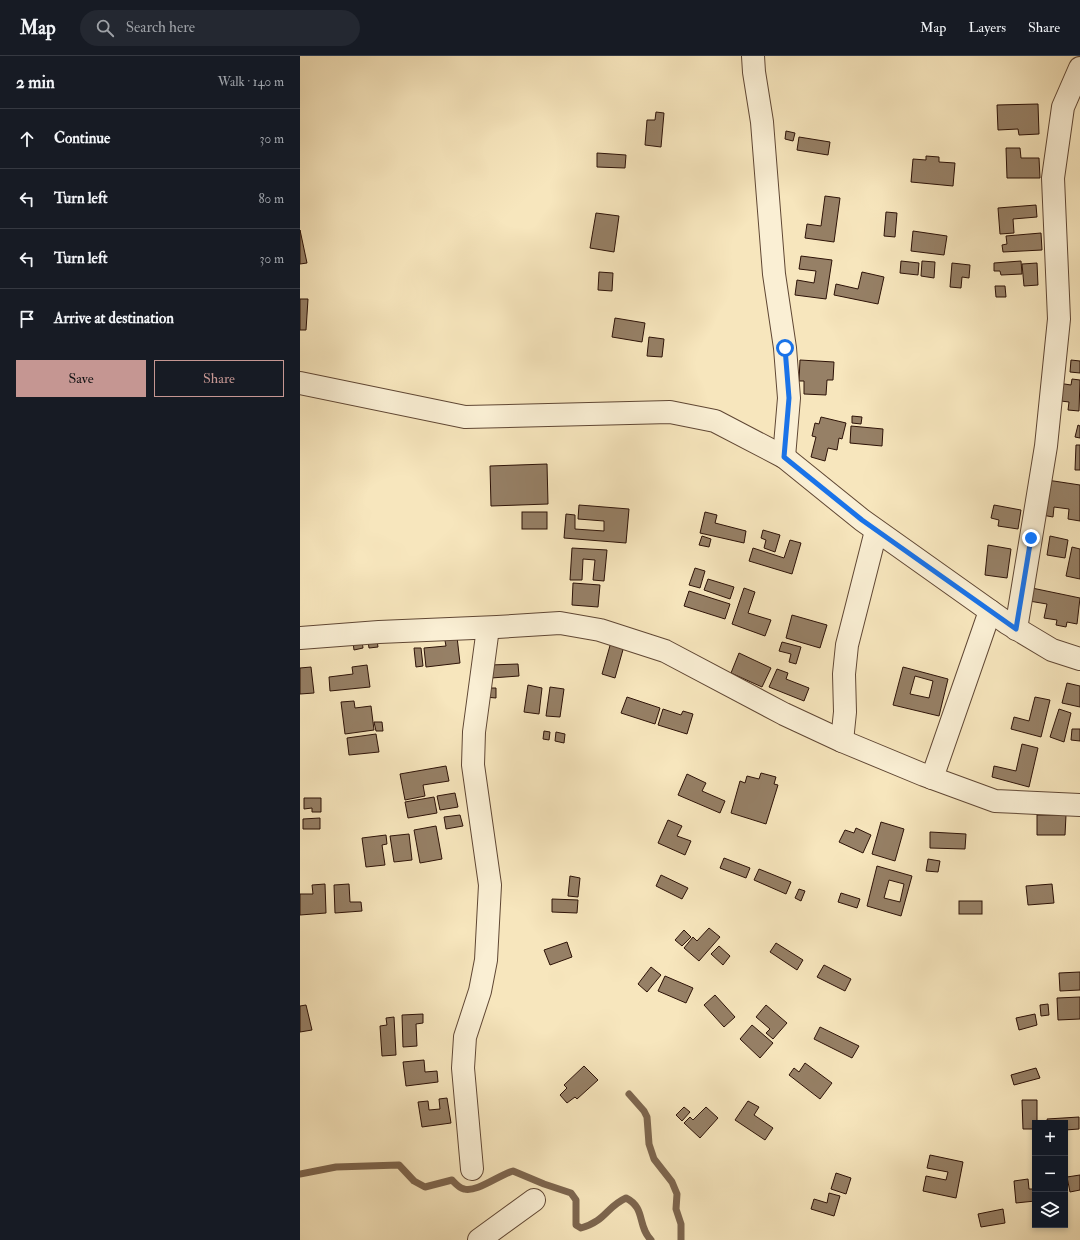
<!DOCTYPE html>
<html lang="en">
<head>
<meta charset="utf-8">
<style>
	body { margin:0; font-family:"IM FELL Double Pica",serif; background:#242831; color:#f1f3f6 }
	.controls { position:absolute; right:12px; bottom:12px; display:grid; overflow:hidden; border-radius:0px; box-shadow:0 2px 6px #0003 }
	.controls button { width:36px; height:36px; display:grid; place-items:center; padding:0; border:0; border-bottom:1px solid #363941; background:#171b24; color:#f1f3f6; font:20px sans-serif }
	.stop { position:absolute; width:12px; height:12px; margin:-9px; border:3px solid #1a73e8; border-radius:50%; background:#fff }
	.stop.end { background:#1a73e8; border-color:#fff; box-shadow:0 1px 4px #0008 }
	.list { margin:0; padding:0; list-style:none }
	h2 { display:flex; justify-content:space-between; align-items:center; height:52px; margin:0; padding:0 16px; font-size:17px }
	h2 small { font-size:13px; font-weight:400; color:#9ea1a6 }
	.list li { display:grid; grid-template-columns:26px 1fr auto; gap:12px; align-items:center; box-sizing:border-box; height:60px; padding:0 16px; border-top:1px solid #363941 }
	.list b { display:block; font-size:15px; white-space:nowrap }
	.list em { font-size:13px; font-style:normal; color:#9ea1a6 }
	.actions { display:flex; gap:8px; padding:12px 16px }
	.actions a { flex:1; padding:9px 0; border:1px solid #c59692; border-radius:0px; text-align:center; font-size:14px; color:#c59692 }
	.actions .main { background:#c59692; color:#111 }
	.icon { flex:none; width:22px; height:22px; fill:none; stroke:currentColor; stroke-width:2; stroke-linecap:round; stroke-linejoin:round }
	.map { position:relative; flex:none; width:780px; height:1184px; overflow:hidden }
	header { display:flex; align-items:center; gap:24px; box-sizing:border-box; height:56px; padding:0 20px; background:#171b24; border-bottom:1px solid #363941 }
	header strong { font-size:19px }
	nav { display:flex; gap:22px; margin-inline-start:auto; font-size:14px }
	.search { width:280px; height:36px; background:#242831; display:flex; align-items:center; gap:10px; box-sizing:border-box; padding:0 14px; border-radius:22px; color:#9ea1a6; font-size:15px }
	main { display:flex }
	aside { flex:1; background:#171b24 }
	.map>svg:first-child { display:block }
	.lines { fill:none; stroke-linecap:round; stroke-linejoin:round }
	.stream { stroke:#7d664f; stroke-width:7 }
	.building { fill:#968066; stroke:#2d1207; fill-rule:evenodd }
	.street-casing { stroke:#604734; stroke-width:24 }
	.street { stroke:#faefd4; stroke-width:22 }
	.route { stroke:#1a73e8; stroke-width:5 }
</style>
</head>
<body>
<header>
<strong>Map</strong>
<div class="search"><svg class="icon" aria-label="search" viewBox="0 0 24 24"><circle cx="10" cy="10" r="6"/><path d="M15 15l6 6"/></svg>Search here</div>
<nav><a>Map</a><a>Layers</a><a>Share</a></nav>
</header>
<main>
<aside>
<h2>2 min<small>Walk · 140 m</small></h2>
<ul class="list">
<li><svg class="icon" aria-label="ahead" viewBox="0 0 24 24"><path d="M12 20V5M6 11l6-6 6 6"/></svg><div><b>Continue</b></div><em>30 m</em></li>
<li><svg class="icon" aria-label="left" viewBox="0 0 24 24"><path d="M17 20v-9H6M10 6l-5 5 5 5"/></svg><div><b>Turn left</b></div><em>80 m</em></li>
<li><svg class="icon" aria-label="left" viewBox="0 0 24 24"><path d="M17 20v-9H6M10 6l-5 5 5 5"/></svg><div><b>Turn left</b></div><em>30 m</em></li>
<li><svg class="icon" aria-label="arrive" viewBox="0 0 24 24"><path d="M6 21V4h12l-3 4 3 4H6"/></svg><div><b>Arrive at destination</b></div></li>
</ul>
<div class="actions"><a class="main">Save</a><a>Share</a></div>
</aside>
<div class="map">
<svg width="780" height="1184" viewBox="0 0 780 1184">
	<rect width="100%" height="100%" fill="#f7e6bd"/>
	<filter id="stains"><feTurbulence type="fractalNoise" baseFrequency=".005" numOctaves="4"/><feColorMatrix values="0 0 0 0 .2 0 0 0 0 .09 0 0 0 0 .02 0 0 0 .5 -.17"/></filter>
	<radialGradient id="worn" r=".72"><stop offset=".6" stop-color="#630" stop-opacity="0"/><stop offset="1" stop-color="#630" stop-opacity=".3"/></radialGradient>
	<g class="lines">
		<g class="stream">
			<polyline points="329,1038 344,1055 347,1061 349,1088 354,1103 372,1126 377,1138 376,1153 381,1168 381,1184"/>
			<path d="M0,1118l36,-7 63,-2 15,16 11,6 27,-7c3,3 7,8 12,9 12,4 35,-14 49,-18l31,13 27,9 5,7v25l5,3c25,-7 25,-21 45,-30 20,10 11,28 25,42"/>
		</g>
	</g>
	<g class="building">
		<polygon points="738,48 739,78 719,79 718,73 698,74 697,49"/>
		<polygon points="356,56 364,57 361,91 345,89 347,64 355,64"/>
		<polygon points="486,75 495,77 493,85 485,83"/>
		<polygon points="499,81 530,86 528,99 497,94"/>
		<polygon points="706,92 720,92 721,102 739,102 740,122 707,122"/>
		<polygon points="297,97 326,99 325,112 297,111"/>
		<polygon points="626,100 639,101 639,106 655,107 653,130 611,126 613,103 626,104"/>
		<polygon points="525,140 540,142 534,186 505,182 507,168 521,170"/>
		<polygon points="736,149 737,161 713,163 714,177 700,178 698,152"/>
		<polygon points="586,156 597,157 595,181 584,180"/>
		<polygon points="296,157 319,160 314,196 290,192"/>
		<polygon points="0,174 7,207 0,208"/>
		<polygon points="613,175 647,180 644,199 611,195"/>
		<polygon points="741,177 742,194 703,196 702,189 707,188 706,180"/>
		<polygon points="501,200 532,204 526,243 495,239 497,224 514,227 516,215 499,213"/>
		<polygon points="601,205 619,207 618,219 600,217"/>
		<polygon points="622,205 635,206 634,222 621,220"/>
		<polygon points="721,205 722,218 701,219 700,215 694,215 694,207"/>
		<polygon points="652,207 670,209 669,222 662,221 661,232 650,231"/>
		<polygon points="737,207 738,229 724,230 722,208"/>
		<polygon points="299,216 313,217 312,235 298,234"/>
		<polygon points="562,216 584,221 578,248 534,239 536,228 558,233"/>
		<polygon points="695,230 705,230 706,241 696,241"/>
		<polygon points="0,243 8,243 6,274 0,274"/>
		<polygon points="315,262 345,267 342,286 312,281"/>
		<polygon points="349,281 364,283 362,301 347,300"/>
		<polygon points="500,304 534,306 533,324 527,324 526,339 504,338 504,325 499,325"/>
		<polygon points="771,304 780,305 780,317 770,316"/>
		<polygon points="772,323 780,324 779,355 768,354 769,346 761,345 758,327 771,329"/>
		<polygon points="552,360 562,361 561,368 552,367"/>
		<polygon points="521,361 546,367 542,383 539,382 537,394 528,392 525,405 511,401 516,381 512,380 515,367 519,368"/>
		<polygon points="778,369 780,370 780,382 775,381"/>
		<polygon points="551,370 583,373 582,390 550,387"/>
		<polygon points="776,389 780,389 780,414 775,414"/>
		<polygon points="247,408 248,448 191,450 190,410"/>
		<polygon points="747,424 780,429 780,465 768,463 769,453 754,451 753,461 742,459"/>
		<polygon points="279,449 329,453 326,487 264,482 266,458 275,459 275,473 304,475 304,465 278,463"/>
		<polygon points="694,449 721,454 718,473 698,470 699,464 691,462"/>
		<rect x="222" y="456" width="25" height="17"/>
		<polygon points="405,456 417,459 415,467 446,475 444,487 400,477"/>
		<polygon points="463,474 480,479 475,496 464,492 466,484 461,482"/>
		<polygon points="402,480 411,483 409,491 399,489"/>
		<polygon points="750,480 768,484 765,502 747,499"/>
		<polygon points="490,484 501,487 492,518 449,505 453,492 484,502"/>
		<polygon points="688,489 711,493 707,522 685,519"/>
		<polygon points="772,491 780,493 780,523 766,520"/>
		<polygon points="272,492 307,494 304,525 293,524 295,504 283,503 282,524 270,524"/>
		<polygon points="395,512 405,515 400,532 389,529"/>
		<polygon points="408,523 434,531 430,543 404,534"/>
		<polygon points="273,527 300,529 298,551 272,549"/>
		<polygon points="444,532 455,536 448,557 471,564 465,580 432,568"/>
		<polygon points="732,532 780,542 777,568 767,566 766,571 756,569 757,564 744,562 747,548 729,545"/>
		<polygon points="389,535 430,548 425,563 384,550"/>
		<polygon points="492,559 527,569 520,592 486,582"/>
		<polygon points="156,572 160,607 126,611 124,592 146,590 143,574"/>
		<polygon points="61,577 63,592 54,594 52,579"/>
		<polygon points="76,578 78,591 69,592 67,579"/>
		<polygon points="311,586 324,590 315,622 302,618"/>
		<polygon points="482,586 501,591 496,608 489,606 491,598 479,595"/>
		<polygon points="114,592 121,592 123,610 116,611"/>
		<polygon points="439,597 471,612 462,631 431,617"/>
		<polygon points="218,608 219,620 191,622 190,609"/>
		<polygon points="67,609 70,631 30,635 29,621 53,618 52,611"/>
		<polygon points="11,611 14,637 0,638 0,612"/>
		<path d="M603,611l45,12 -9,37 -46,-11zM615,620l18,5 -4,17 -19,-4z"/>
		<polygon points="477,613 488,617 486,623 509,632 504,645 469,631"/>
		<polygon points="767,627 780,630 780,651 762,647"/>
		<polygon points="228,629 242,632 239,658 224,656"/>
		<polygon points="250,631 264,633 260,661 246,660"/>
		<polygon points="186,632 196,632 196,642 185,641"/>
		<polygon points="327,641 360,652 355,668 321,657"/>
		<polygon points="735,641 750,644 741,681 711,673 714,661 729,665"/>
		<polygon points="54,645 55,652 71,650 74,674 45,678 41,646"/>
		<polygon points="363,653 381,659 383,655 393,658 387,678 358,669"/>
		<polygon points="759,653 771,657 764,686 750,681"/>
		<polygon points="74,666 82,666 83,675 76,675"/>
		<polygon points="772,673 780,673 780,685 771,684"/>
		<polygon points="244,675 250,676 249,684 243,683"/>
		<polygon points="256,676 265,678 264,687 255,685"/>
		<polygon points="76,678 79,696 49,699 47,682"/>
		<polygon points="722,688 738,692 729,731 692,721 694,710 716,715"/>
		<polygon points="146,710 149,725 123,729 125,740 105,744 100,718"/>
		<polygon points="461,717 476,721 474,728 478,729 466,768 431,757 440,725 445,727 447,720 459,723"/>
		<polygon points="387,718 406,727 402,735 425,745 420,757 378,739"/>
		<polygon points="155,737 158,751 140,754 137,740"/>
		<polygon points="134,741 137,757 108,762 105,746"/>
		<polygon points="4,742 21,742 21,756 12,756 12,752 4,753"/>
		<polygon points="160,759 163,770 146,773 144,761"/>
		<polygon points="737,759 766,759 765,779 737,779"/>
		<polygon points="20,762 20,773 3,773 3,763"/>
		<polygon points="368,764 382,770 377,780 391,785 385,799 358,787"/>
		<polygon points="581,766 604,773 595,805 572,798"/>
		<polygon points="136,770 142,803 120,807 114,774"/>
		<polygon points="556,772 571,779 563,797 539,786 545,774 554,777"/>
		<polygon points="630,776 666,778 665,793 630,792"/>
		<polygon points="109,778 112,804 94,806 90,780"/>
		<polygon points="86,779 87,788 82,789 85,809 66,811 62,782"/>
		<polygon points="424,802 450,812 446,822 420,812"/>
		<polygon points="628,803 640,805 638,816 626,815"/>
		<path d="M577,810l35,10 -11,40 -34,-10zM589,824l15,4 -4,18 -16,-4z"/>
		<polygon points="459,813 491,826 486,838 454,824"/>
		<polygon points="361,819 388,832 382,843 356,830"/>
		<polygon points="270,820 280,822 278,841 268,840"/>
		<polygon points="25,828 26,857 0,859 0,838 13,838 12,829"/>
		<polygon points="49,828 50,846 61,846 62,855 35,857 34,829"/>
		<polygon points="752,828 754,847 728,849 726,830"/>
		<polygon points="499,833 505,835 501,845 495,842"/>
		<polygon points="541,837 560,843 557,852 538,846"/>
		<polygon points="252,843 278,844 277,857 252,856"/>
		<rect x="659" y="845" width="23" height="13"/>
		<polygon points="409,872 420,881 399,905 384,892 393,881 397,885"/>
		<polygon points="384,874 391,881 382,890 375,884"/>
		<polygon points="267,886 272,901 250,909 244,894"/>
		<polygon points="476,887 503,904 497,914 470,896"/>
		<polygon points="419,890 430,900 423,909 411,898"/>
		<polygon points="524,909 551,923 545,935 517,921"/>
		<polygon points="351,911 361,919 347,936 338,928"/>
		<polygon points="780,916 780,934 760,935 759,917"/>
		<polygon points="365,920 393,932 386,947 358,935"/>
		<polygon points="415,939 435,961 424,971 404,949"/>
		<polygon points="780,941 780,963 758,964 757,942"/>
		<polygon points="748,948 749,959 741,960 740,949"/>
		<polygon points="6,949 12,974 0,976 0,950"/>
		<polygon points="466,949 487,967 473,983 466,977 470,973 456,961"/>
		<polygon points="123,958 123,967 116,968 117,990 103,991 102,959"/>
		<polygon points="735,958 737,969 719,974 716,962"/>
		<polygon points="94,961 96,999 82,1000 80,970 87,969 86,962"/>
		<polygon points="452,969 473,987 460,1002 440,983"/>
		<polygon points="520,971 559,990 552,1002 514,983"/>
		<polygon points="124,1004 125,1016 137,1015 138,1026 106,1030 103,1006"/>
		<polygon points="505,1007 532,1027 520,1043 489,1019 494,1012 499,1016"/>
		<polygon points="284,1010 298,1024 277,1043 275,1041 267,1047 260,1039 267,1032 264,1029"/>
		<polygon points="736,1012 740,1022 714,1029 711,1019"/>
		<polygon points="147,1042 151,1067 122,1071 118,1046 128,1045 129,1054 140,1053 139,1043"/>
		<polygon points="722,1044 737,1044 737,1067 735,1067 735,1073 723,1073"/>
		<polygon points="448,1045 459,1051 454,1059 473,1072 465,1084 435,1064"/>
		<polygon points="384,1051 390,1056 382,1065 376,1059"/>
		<polygon points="406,1051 418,1062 400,1082 384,1067 390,1061 393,1064"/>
		<polygon points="779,1061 779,1073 765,1074 765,1067 748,1067 747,1063"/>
		<polygon points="630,1099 663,1106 656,1142 623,1135 626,1120 646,1124 648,1116 627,1112"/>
		<polygon points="536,1117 551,1122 546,1138 531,1133"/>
		<polygon points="780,1119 780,1134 770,1136 767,1121"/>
		<polygon points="728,1123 729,1133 735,1133 735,1145 716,1147 714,1125"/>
		<polygon points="529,1137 540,1140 534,1160 511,1153 514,1143 527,1147"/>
		<polygon points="703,1153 705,1167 681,1171 678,1158"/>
	</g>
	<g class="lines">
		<g class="street-casing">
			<g id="street">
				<polyline points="453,0 454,16 462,66 474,218 485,292 489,342 484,401"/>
				<polyline points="0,327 165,361 370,356 415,365 484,401 562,464 707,567 752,594 780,603"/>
				<polyline points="716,573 746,390 759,263 753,122 763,51 780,12"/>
				<polyline points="0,582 79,576 197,571 260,567 300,574 365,595 484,658 542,685 624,719 695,745 780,749"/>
				<polyline points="542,685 545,656 544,618 547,589 576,475"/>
				<polyline points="632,722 690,555"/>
				<polyline points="172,1113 163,1012 165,981 180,935 186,904 190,829 173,709 174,676 188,572"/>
				<polyline points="179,1184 234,1144"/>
			</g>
		</g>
		<use href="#street" class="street"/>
	</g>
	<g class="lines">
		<polyline class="route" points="485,292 489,342 484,401 562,464 716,573 731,482"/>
	</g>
	<rect width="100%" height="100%" filter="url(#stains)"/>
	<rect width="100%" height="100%" fill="url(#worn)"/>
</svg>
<div class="controls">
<button>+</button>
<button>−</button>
<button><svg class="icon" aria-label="layers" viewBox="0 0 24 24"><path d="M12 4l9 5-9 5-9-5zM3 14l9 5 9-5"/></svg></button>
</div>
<div class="stop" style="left:485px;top:292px"></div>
<div class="stop end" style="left:731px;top:482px"></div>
</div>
</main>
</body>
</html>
